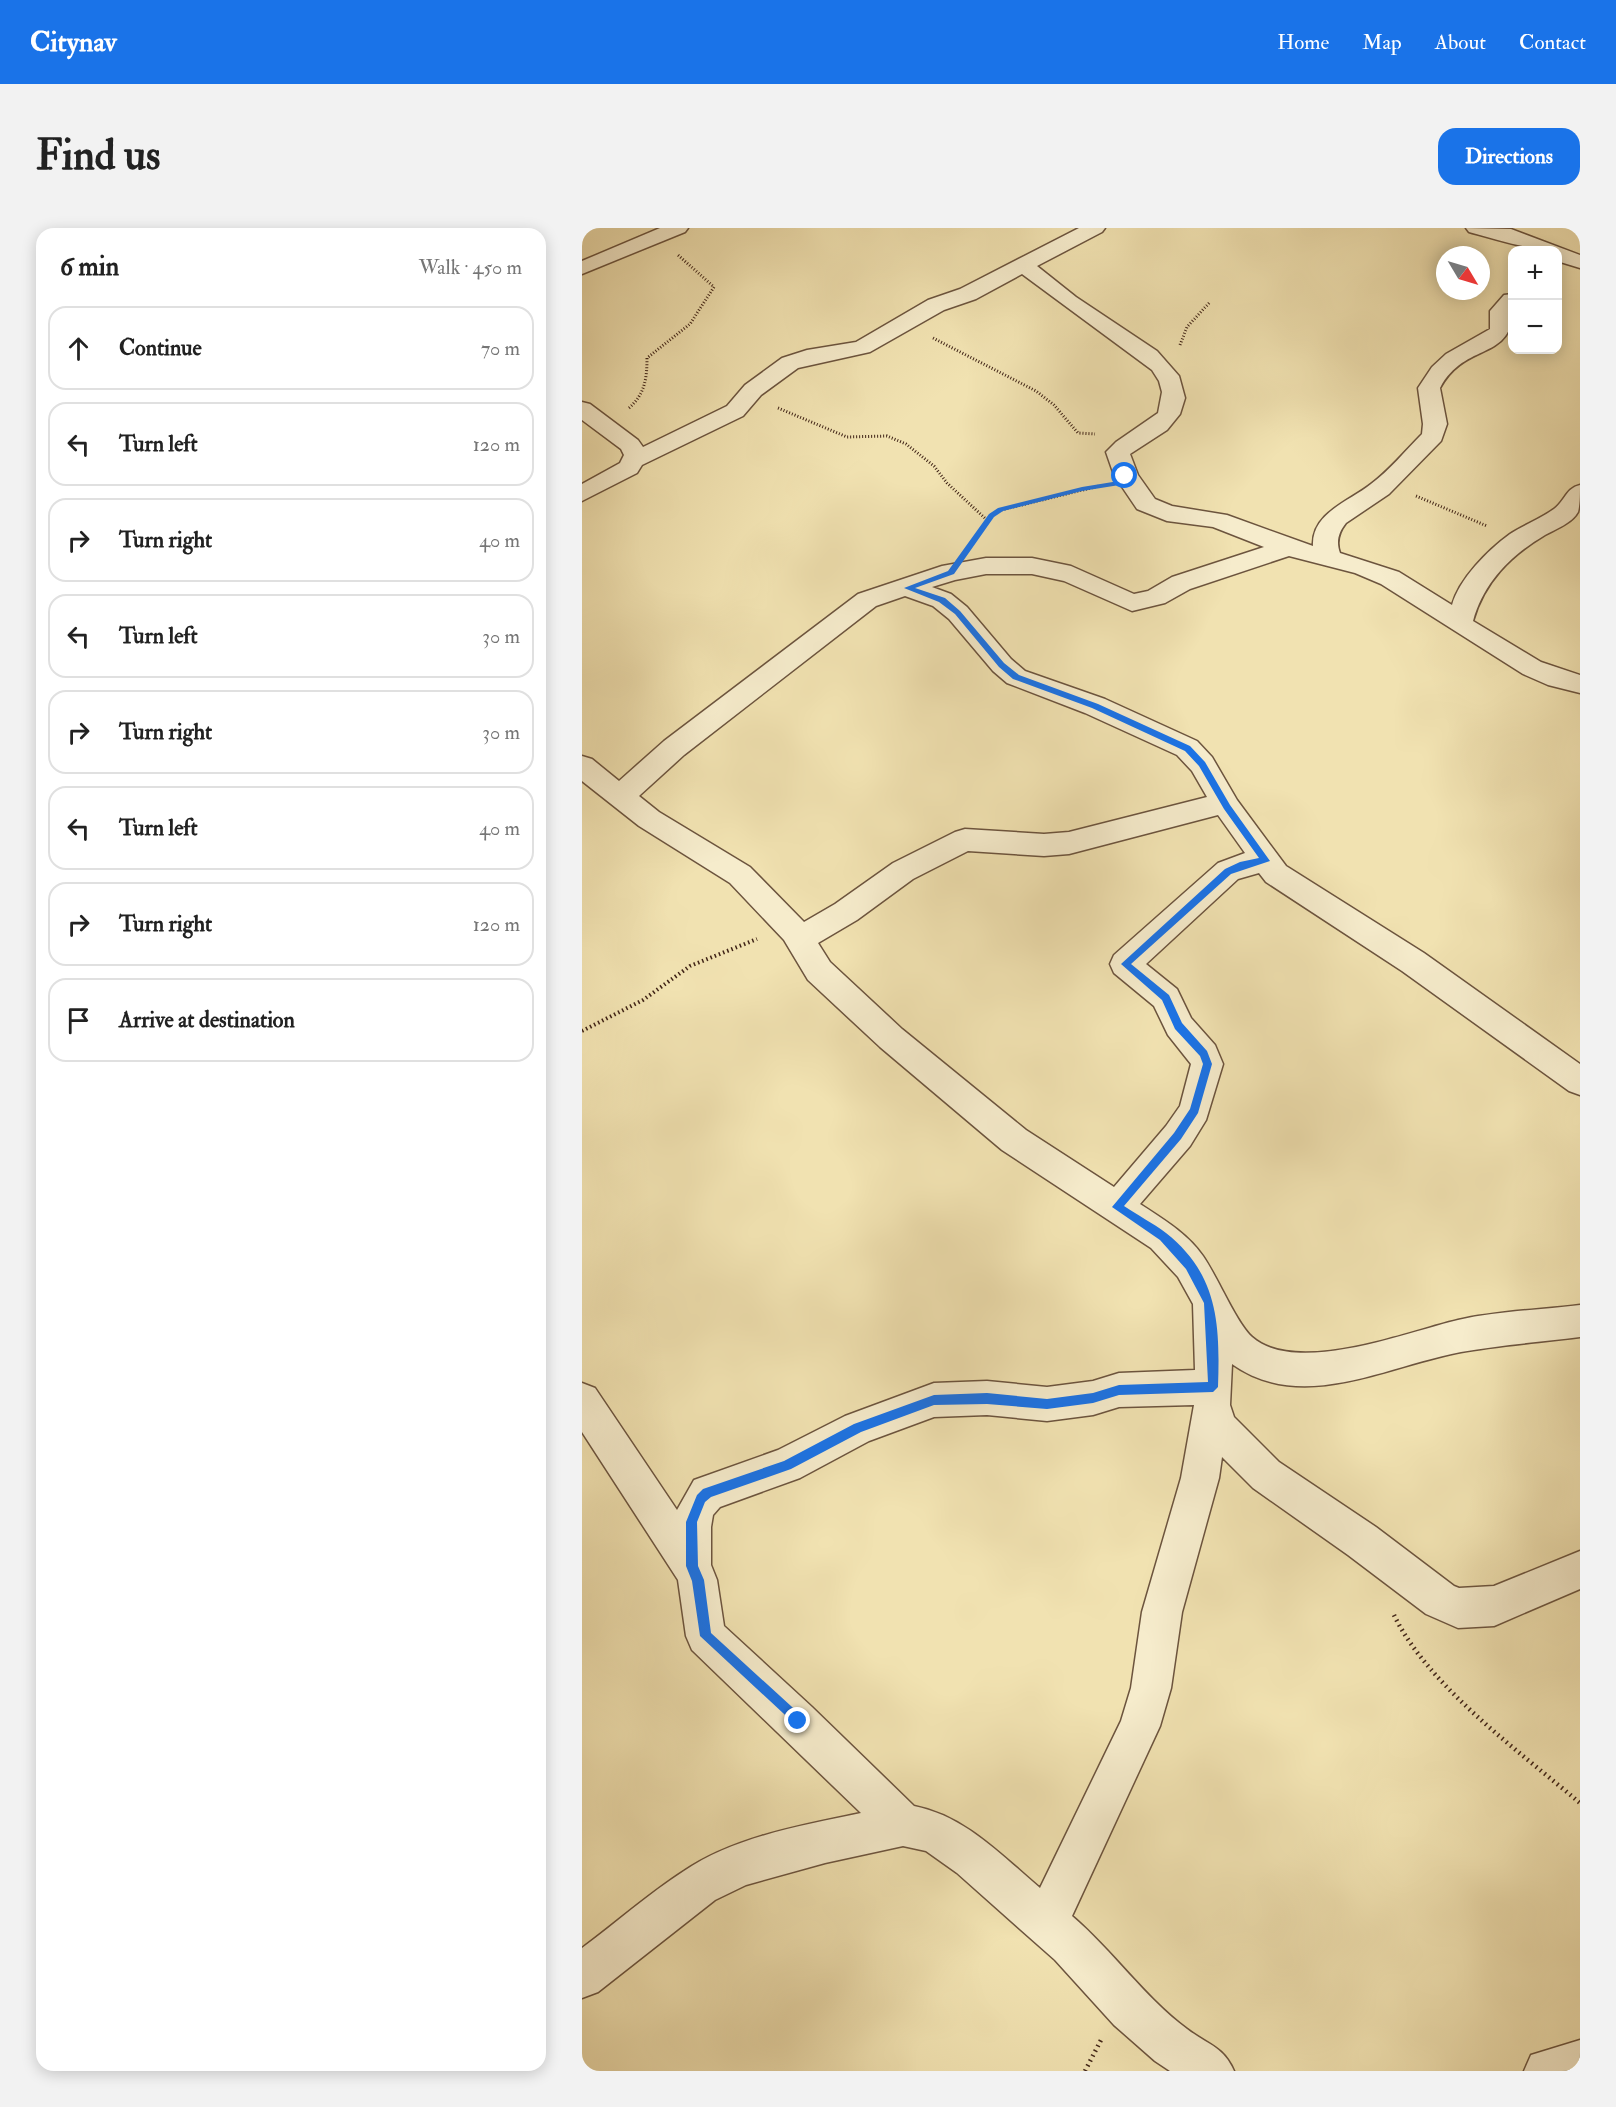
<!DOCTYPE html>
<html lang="en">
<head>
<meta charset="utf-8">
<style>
	body { margin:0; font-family:"IM FELL Double Pica",serif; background:#f2f2f2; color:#222 }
	.controls { position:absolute; right:18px; top:18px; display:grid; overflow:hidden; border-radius:12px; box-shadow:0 3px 15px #0003 }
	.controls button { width:54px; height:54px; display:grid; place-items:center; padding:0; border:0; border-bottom:2px solid #e0e0e0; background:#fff; color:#222; font:30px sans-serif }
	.compass { position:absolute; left:854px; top:18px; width:54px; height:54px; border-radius:50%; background:#fff; box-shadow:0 3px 15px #0003; rotate:128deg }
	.stop { position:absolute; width:18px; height:18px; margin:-14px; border:4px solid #1a73e8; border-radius:50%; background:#fff }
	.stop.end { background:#1a73e8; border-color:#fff; box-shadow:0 2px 6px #0008 }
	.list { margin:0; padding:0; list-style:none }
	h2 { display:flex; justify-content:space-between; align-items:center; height:78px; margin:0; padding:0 24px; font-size:26px }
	h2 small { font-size:20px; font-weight:400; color:#767676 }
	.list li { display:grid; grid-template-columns:39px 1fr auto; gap:18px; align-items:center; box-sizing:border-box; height:84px; margin:0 12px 12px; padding:0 12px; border:2px solid #e0e0e0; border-radius:18px }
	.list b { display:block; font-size:22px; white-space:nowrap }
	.list em { font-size:20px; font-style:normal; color:#767676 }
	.icon { flex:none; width:33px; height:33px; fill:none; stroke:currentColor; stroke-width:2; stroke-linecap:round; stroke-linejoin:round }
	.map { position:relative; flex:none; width:998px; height:1843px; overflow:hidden; border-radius:18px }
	header { display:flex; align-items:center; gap:36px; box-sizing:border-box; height:84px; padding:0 30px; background:#1a73e8; color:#fff }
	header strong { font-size:28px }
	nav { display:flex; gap:33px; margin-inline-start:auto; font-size:21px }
	.intro { display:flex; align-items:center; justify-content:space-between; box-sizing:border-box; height:144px; padding:0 36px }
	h1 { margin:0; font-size:42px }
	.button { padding:15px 27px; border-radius:18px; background:#1a73e8; color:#fff; font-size:21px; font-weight:700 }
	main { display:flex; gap:36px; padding:0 36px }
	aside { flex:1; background:#fff; border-radius:18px; box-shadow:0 3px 15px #0003 }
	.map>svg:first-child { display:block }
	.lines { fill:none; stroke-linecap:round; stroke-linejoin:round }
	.minor-casing { stroke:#6c543e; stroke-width:3 }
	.path-far2 { stroke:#402417; stroke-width:3; stroke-dasharray:1 2; stroke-linecap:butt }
	.path-far1 { stroke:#402417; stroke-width:4; stroke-dasharray:1.5 3; stroke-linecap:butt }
	.path { stroke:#402417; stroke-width:4.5; stroke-dasharray:1.5 4; stroke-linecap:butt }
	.minor { fill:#f6eccc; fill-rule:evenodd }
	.route { fill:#1a73e8 }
</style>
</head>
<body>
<header>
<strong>Citynav</strong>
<nav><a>Home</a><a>Map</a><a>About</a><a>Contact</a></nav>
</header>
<div class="intro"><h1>Find us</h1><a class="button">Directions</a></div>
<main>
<aside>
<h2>6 min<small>Walk · 450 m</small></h2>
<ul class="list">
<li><svg class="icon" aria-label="ahead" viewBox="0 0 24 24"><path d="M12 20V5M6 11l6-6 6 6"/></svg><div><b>Continue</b></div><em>70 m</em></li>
<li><svg class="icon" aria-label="left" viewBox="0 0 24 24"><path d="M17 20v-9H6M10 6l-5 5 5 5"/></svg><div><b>Turn left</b></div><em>120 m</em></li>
<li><svg class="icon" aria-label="right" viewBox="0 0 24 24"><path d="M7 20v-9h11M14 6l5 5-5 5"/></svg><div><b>Turn right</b></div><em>40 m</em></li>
<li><svg class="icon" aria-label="left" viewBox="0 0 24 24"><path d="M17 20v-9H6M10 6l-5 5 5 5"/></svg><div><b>Turn left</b></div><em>30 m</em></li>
<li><svg class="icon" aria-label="right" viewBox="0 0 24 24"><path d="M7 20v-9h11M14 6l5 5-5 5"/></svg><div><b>Turn right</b></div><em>30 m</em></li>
<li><svg class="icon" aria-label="left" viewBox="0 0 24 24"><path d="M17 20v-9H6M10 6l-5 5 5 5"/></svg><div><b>Turn left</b></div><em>40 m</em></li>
<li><svg class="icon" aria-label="right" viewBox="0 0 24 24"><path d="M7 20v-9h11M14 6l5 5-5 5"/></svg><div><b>Turn right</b></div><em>120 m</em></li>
<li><svg class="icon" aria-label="arrive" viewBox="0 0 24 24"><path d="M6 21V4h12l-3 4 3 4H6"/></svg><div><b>Arrive at destination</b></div></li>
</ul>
</aside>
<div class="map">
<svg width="998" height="1843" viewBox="0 0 998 1843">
	<rect width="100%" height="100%" fill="#f1e2b1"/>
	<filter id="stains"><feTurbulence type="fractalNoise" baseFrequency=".00333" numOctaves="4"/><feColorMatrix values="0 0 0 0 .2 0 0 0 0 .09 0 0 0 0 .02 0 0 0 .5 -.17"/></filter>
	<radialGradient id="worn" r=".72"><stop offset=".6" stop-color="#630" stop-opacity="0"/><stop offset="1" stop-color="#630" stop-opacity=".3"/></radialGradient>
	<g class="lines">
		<g class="minor-casing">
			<g id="minor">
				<polygon points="78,0 106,0 103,4 0,46 0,33"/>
				<path d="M497,0h26l-3,4 -65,34 39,31 81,54 22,25 6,22 -5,16 -13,16 -37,24 8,21 17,24 17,7 55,9 86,31c-2,-33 37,-45 58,-62 19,-14 34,-33 51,-50l1,-10 -5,-36 14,-21 14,-13 44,-25v-18l14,-16 8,-1c8,72 -45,43 -72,94l7,36 -6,17 -52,53 -43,29c-8,10 -10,19 -6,30l59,19 53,33c7,-26 36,-55 58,-71 14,-9 30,-15 44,-25 11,-8 12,-21 26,-24 0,8 0,20 -2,27 -6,11 -22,17 -33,23 -35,21 -61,47 -72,86l68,41 39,13v18l-32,-8 -25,-11 -142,-90 -26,-11 -66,-17 -99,33 -25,14 -33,8 -68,-30 -32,-7h-46l-31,6 -23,7 19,7 16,13 44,52 14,12 80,28 92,42 15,16 25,43 49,66 138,87 156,111v31l-11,-4 -167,-120 -136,-89 -7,-9 -21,6 -92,85 31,25 14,29 24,27 8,19 -17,56 -16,26 -50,58c23,15 47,29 63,52 14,20 34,68 49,81 44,39 155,-5 206,-17 39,-9 82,-10 122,-15v32c-39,5 -80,8 -119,15 -75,14 -159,62 -229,12l-2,41 4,12 45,45 97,65 78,59 5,2 35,-2 86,-35v38l-86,37 -36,2 -32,-14 -78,-59 -95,-67 -31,-31 -3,21 -37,134 -11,76 -11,38 -88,190c41,35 72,81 115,113 21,16 36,17 47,42h-64l-15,-10 -41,-36 -59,-65 -98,-87 -31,-22 -23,-5 -78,17 -79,22 -31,15 -117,92 -16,6v-50c34,-25 66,-54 102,-77 50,-34 119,-46 177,-58l-169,-163 -6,-14 -8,-56 -96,-148v-49l13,5 82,122 17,-30 84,-30 67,-34 89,-33 53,-2 60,6 46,-6 26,-8 76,-3 -2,-66 -15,-27 -27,-29 -149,-98 -122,-103 -72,-67 -24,-40 -54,-57 -91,-57 -57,-45v-25l10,3 27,22 45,-40 194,-147 84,-28 44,-8h46l39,8 63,28 14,-3 24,-14 92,-30 -51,-20 -46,-6 -30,-12 -23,-34 -8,-23 10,-10 42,-29 4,-21 -3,-11 -7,-11 -130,-96 -46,25 -32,11 -74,42 -72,16 -37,27 -18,21 -101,49 -5,8 -55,28v-17l38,-21 4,-8 -3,-6 -39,-29v-18l8,2 48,36 5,7 84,-41 18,-21 37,-27 25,-8 49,-8 72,-42 32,-11zM323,368l28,10 16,13 44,52 14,12 78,30 92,42 15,16 15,26 -138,35 -25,2 -79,-5 -10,3 -62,31 -58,41 -31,18 -54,-55 -91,-55 -20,-16 45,-41 192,-149zM636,587l27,38 -27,10 -104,92 -4,9 4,9 40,33 14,29 23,29 -11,42 -14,20 -52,61 -88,-57 -124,-101 -72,-67 -12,-19 39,-23 56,-41 55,-28 76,5 25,-2zM612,1177l-13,73 -39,134 -11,76 -10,33 -81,167c-39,-33 -75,-72 -126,-82l-102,-99 -88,-81 -7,-46 -6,-15v-38l2,-12 7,-8 80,-29 69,-37 65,-24 53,-2 60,6 46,-6 26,-8z"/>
				<path d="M884,0l45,1 69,26v13l-23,-7v-11c-30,0 -58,-10 -88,-18z"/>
				<polygon points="998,1812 998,1843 942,1843 949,1827"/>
			</g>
		</g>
		<g class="path-far2">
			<polyline points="351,110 454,163 472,177 496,205 513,206"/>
			<polyline points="598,117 605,99 628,74"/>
			<path d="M47,180c16,-14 18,-30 18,-50l43,-34 24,-37 -36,-32"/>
			<polyline points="196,180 265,209 305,208 324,216 352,238 365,255 406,293"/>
			<polyline points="834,268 905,298"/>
			<polyline points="394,310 409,287 419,282 517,258"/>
		</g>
		<polyline class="path-far1" points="0,803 61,772 108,738 175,711"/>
		<g class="path">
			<path d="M812,1387c34,71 126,137 186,188"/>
			<polyline points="503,1843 519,1812"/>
		</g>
		<use href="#minor" class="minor"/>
	</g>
	<path class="route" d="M543,245l7,10 -50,8 -79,20 -9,6 -40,57 -39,14 30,10 15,13 44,52 15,12 79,29 92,42 15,16 25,43 40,56 -39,13 -100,90 38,31 13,28 25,28 5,13 -14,49 -17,26 -57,67c13,9 29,17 42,27 53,42 54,93 52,154l-5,5 -94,3 -26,8 -46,6 -60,-5 -53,1 -73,27 -70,37 -80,28 -6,5 -8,20 1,44 6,14 7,53 92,84 1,4 -6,6 -98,-91 -8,-55 -6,-15v-44l11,-27 6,-6 81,-28 70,-37 80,-29 53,-2 60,6 46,-6 26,-8 89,-3 -4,-79 -18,-34 -26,-29 -48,-33 62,-74 16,-24 13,-45 -3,-8 -25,-27 -13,-29 -41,-36 104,-95 15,-7 19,-4 -35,-49 -25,-43 -14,-15 -93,-43 -79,-29 -14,-12 -44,-53 -16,-12 -35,-14 44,-17 41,-57 9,-6 84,-21 43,-7 -3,-4z"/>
	<rect width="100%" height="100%" filter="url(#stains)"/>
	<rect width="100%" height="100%" fill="url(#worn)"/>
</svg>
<div class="controls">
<button>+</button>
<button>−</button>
</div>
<svg class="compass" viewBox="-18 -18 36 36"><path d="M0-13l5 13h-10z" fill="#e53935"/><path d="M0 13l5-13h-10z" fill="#767676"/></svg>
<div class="stop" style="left:543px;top:248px"></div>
<div class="stop end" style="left:216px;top:1493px"></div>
</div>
</main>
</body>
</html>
